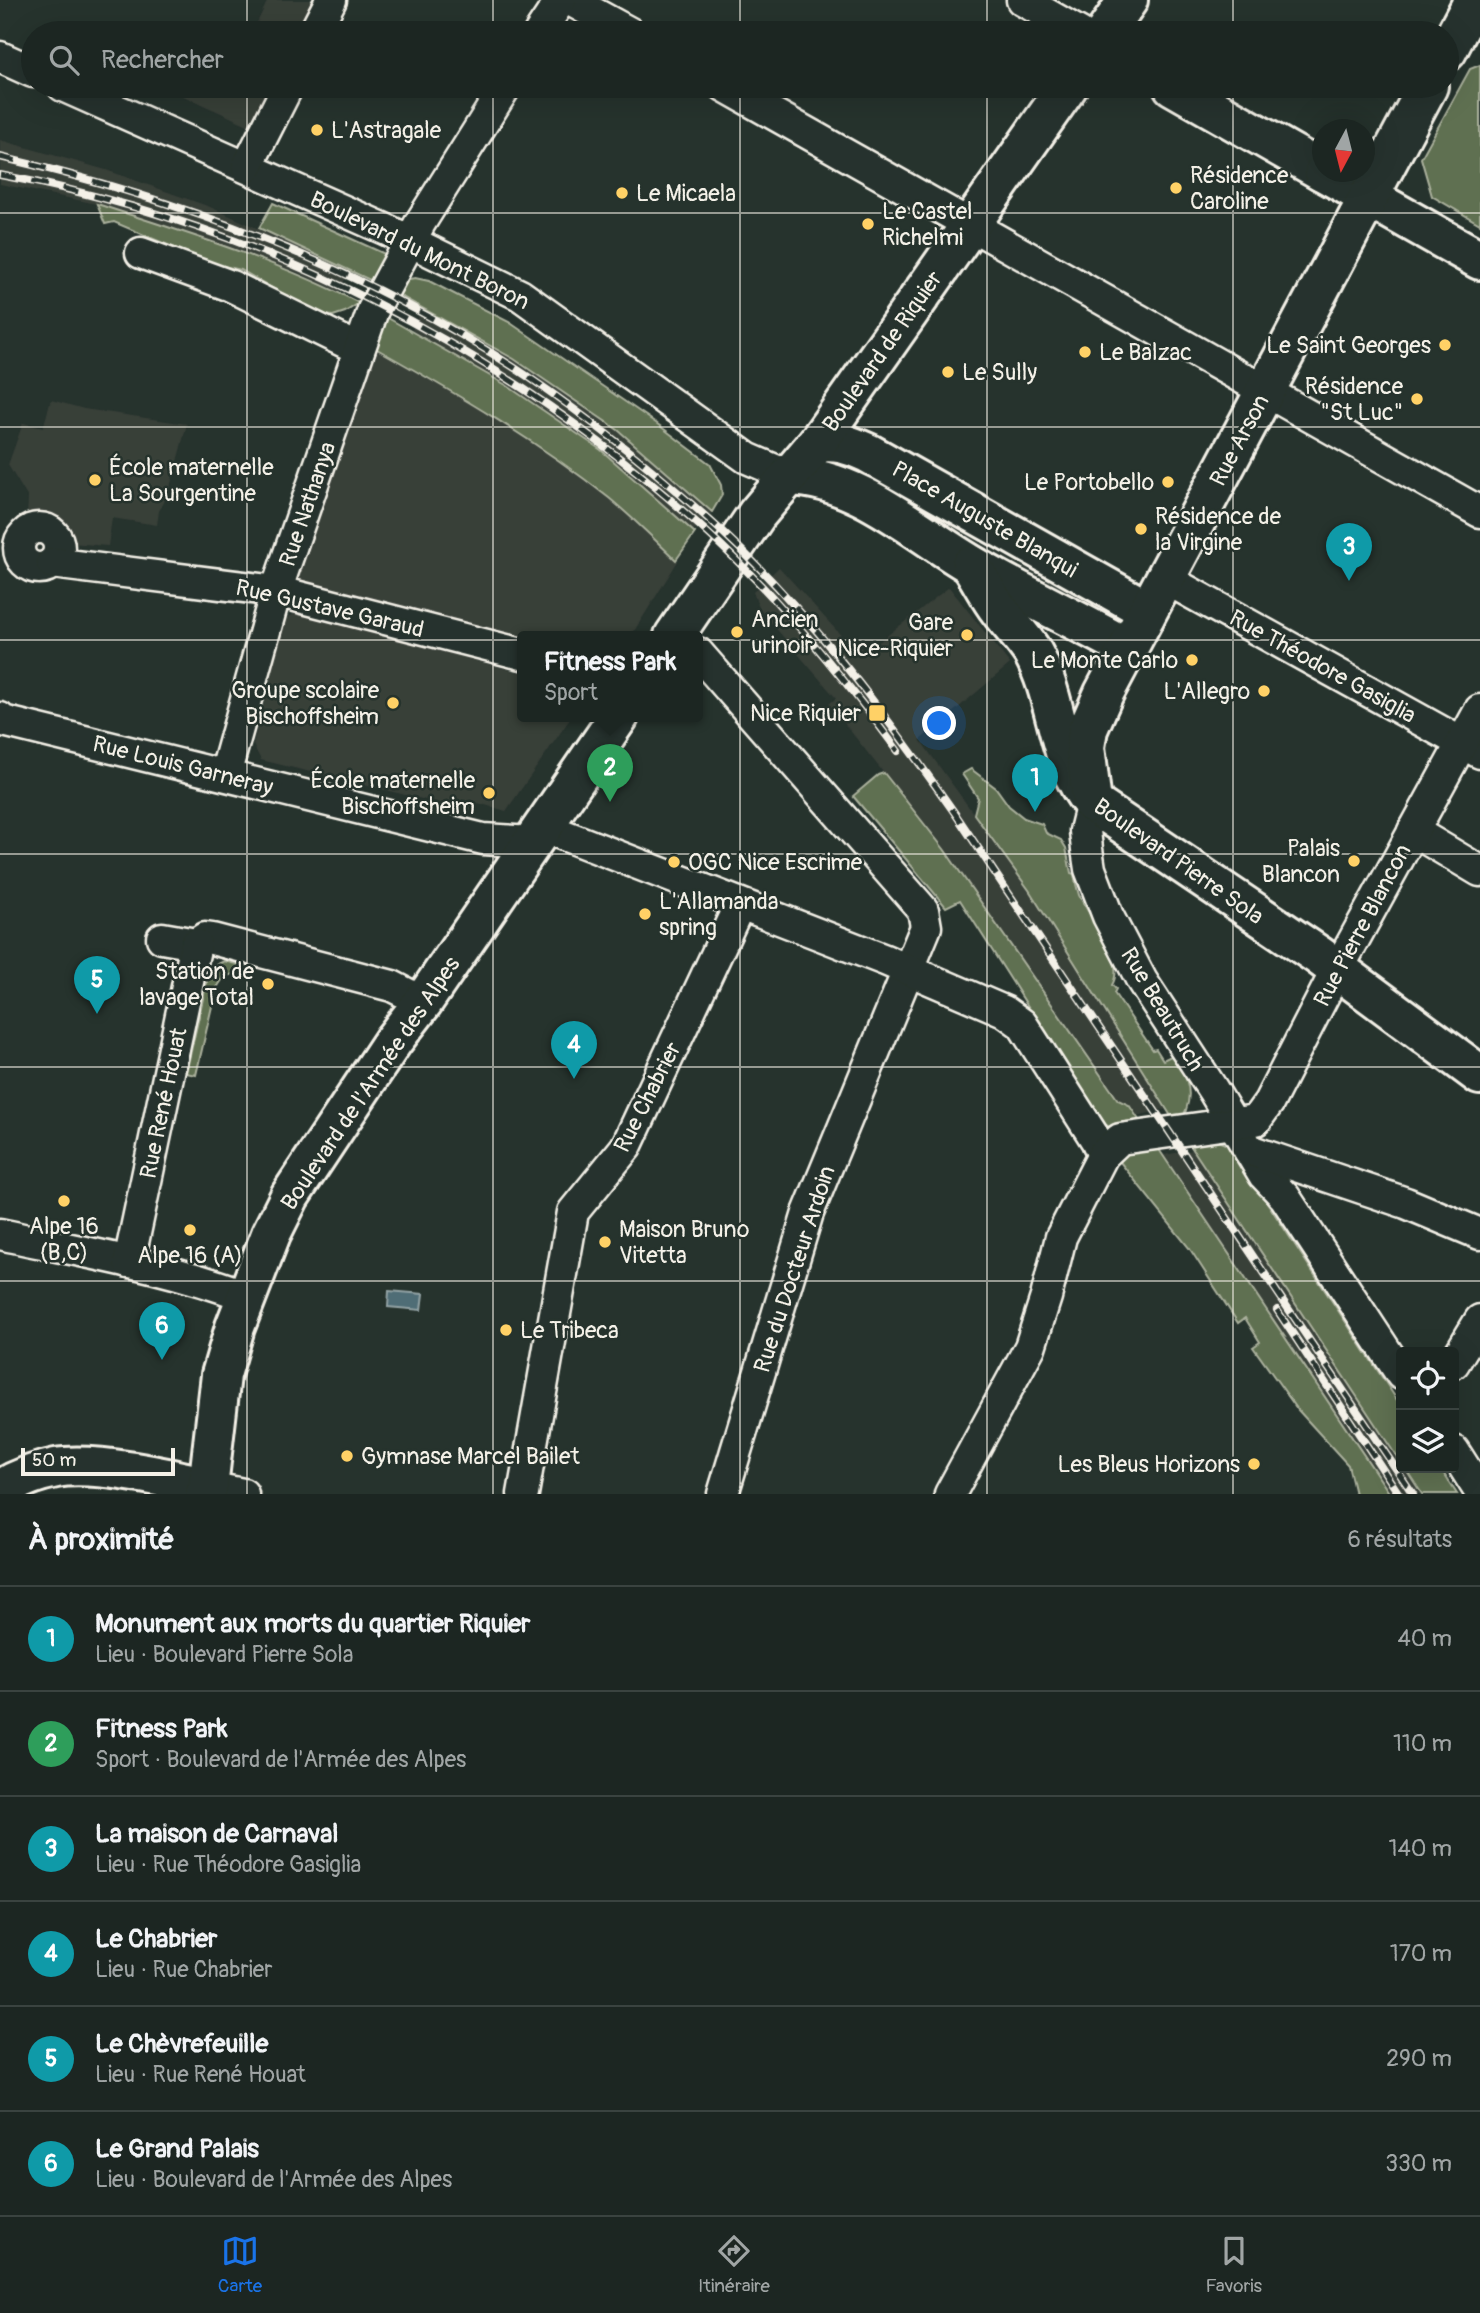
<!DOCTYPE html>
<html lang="fr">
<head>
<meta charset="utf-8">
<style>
	body { margin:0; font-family:Pangolin,sans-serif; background:#29322f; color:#f1f3f6 }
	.controls { position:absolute; right:21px; bottom:21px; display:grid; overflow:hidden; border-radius:7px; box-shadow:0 7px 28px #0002 }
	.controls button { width:63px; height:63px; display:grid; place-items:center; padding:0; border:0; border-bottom:2px solid #3a4340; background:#1c2622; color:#f1f3f6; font:35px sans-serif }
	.compass { position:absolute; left:1312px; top:119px; width:63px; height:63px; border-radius:50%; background:#1c2622; box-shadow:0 7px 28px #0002; rotate:187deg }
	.scale { position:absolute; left:21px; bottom:18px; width:154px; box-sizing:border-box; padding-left:7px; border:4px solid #f4f1e8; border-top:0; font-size:19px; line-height:24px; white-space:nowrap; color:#f4f1e8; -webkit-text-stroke:5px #26332d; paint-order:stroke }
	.you { position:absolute; left:940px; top:724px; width:24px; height:24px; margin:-18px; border:5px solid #fff; border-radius:50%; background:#1a73e8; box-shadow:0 0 0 10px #1a73e833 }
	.badge { display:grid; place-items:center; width:46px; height:46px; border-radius:50%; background:#1a73e8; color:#fff; font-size:23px; font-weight:700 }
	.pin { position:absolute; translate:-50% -58px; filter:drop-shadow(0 2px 4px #0008) }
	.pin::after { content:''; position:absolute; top:37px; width:24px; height:21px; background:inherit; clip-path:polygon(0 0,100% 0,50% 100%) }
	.popup { position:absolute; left:517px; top:631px; width:186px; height:91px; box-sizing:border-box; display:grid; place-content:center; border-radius:7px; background:#1c2622; filter:drop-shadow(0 2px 5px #0005); font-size:23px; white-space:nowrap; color:#a0a5a5 }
	.popup b { font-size:26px; color:#f1f3f6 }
	.popup::after { content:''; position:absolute; left:50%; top:100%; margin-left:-14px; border:14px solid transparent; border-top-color:#1c2622 }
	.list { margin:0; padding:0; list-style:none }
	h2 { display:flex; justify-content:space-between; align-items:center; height:91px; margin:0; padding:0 28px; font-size:30px }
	h2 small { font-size:23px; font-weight:400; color:#a0a5a5 }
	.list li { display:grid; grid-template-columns:46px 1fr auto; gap:21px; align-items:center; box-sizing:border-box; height:105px; padding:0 28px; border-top:2px solid #3a4340 }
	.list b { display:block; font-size:26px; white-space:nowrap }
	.list p { margin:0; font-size:23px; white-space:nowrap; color:#a0a5a5 }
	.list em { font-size:23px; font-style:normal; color:#a0a5a5 }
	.icon { flex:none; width:38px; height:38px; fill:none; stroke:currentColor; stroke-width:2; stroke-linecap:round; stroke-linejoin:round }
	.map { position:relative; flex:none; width:1480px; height:1494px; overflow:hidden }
	.search { position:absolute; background:#1c2622; box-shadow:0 7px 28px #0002; left:21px; right:21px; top:21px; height:77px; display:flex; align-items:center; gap:18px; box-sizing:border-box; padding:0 24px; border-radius:38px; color:#a0a5a5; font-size:26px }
	.sheet { height:721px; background:#1c2622 }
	nav { display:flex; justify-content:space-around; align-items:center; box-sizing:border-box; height:98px; border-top:2px solid #3a4340; background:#1c2622; font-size:19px; color:#a0a5a5 }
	nav a { display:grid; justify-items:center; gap:4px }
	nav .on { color:#1a73e8 }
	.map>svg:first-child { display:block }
	.built { fill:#393f39 }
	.green { fill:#5f6f51; stroke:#aab09c; stroke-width:2 }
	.water { fill:#506d76; stroke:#92a2a4; stroke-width:2 }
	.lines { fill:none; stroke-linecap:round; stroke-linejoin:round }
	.minor-casing { stroke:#f4f1e8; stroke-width:35 }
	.major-casing { stroke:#f4f1e8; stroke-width:44 }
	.minor { stroke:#26332d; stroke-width:30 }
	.major { stroke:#26332d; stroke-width:38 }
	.rail-casing { stroke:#f4f1e8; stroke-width:8 }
	.rail { stroke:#26332d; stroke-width:5; stroke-dasharray:16; stroke-linecap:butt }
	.grid { fill:none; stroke:#f4f1e8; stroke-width:2; stroke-opacity:0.55 }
	.poi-dot { fill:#ffd166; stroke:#26332d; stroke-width:2.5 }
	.labels { text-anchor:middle; stroke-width:5; stroke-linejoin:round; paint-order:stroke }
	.poi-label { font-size:23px; fill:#f4f1e8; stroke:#26332d; text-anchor:start }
	.street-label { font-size:23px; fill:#f4f1e8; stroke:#26332d }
</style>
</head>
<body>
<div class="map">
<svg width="1480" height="1494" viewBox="0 0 1480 1494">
	<rect width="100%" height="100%" fill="#26332d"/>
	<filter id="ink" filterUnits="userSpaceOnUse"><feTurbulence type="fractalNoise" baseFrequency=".0143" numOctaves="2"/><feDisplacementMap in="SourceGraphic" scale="14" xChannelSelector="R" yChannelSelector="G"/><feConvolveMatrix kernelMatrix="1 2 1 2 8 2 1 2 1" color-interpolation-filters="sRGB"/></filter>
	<g filter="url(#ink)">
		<g class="built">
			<polygon points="268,0 322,0 305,33 252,33"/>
			<polygon points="161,86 279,86 257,129"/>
			<polygon points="0,140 106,170 210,207 350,270 338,292 299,273 97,204 0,184"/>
			<polygon points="424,307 514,359 618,430 712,512 693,531 601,450 412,330"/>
			<polygon points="377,349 473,403 570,468 611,500 678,561 631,636 522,637 292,578"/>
			<polygon points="51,400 84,409 187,424 168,495 159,511 157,525 112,518 108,546 71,543 58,523 27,520 28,498 8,465 23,423 43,428"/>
			<polygon points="779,567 846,641 852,637 865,653 949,587 1010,664 920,740 1029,890 1166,1109 1136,1116 1129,1105 1118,1100 944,849 829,704 836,698 760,610 753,592"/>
			<polygon points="298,612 522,673 522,716 572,716 506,811 478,803 476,812 261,760 253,745 285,619"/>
			<polygon points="1193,1150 1401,1463 1401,1468 1405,1468 1422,1494 1390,1494 1164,1155"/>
		</g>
		<g class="green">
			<polygon points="1480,65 1480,224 1432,196 1421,158 1470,69"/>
			<polygon points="273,203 387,255 372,281 259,228"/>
			<path d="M97,204c89,29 179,56 262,99l-14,9 -12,4 -16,-2 -76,-44 -31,-7 -96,-41 -9,2z"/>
			<polygon points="415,278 429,281 509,322 656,423 710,464 721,485 722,495 712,512 618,430 514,359 390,290 403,280"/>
			<path d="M379,313l127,72 95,65 94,83 -19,27c-22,-21 -44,-43 -67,-62 -73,-58 -152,-104 -232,-149z"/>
			<path d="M971,769l25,19 13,18 15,12 18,6 4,9 15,7 5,8 5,25 3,1c1,7 3,14 5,21 11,24 48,64 33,90l4,4 -2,4 39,57 3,-1 7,11 10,-5c11,17 21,33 13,55 -3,7 -3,10 -10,14l-147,-234 -55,-76 4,-16 -16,-24z"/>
			<path d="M884,773l60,76 174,251 11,5 16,24c-16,0 -32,4 -44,-8l-141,-221 -14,7 -93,-111 25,-21z"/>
			<polygon points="224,961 240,965 239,972 224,977 216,989 196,1075 186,1073 210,968"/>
			<polygon points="1218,1141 1230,1146 1401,1406 1401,1463 1188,1142"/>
			<polygon points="1156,1145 1390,1494 1355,1494 1348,1465 1298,1410 1253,1347 1260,1342 1245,1318 1238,1323 1190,1249 1120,1162 1129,1149"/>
			<polygon points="1405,1468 1440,1468 1457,1494 1422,1494"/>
		</g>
		<polygon class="water" points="389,1291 423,1294 421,1310 388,1307"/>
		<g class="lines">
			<g class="minor-casing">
				<g id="minor">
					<polyline points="570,0 630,33"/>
					<polyline points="1022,0 1080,33"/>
					<polyline points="314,33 331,0"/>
					<polyline points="539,33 561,0"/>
					<polyline points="0,57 33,72"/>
					<polyline points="63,86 387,230 520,295 747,458 789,476"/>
					<polyline points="724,86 1480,512"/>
					<polyline points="247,167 288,86"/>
					<polyline points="141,253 231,286 359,349"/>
					<circle cx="39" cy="548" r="20"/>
					<polyline points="52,563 276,591 522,654"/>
					<polyline points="1166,579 1480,753"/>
					<polyline points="698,653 923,910 926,927 808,1213 723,1494"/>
					<polyline points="0,718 3,721 483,839 532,842"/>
					<polyline points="225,775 276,591 373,310 420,223 506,86"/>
					<polyline points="1092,803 1085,831 1087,849 1090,869 1108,916 1142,981 1213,1090 1264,1175 1285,1197 1401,1374"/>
					<polyline points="543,827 885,960 1004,1011 1022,1024 1096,1140 1103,1155"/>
					<polyline points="1413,831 1480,871"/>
					<polyline points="162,938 196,944"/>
					<polyline points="196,944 205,938 212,939 392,986 423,1002"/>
					<polyline points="1249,1150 1406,1203 1480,1234"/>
					<path d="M0,1234c82,18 167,32 246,62"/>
					<polyline points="129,1262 196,944"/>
					<polyline points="1454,1363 1480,1320"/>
					<polyline points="1454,1451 1480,1492"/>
					<polyline points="208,1487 243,1494"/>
					<polyline points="523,1494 573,1212 626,1147 740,904"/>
					<polyline points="950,1494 1030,1347 1046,1297 1061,1237 1103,1155 1120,1139 1256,1120 1269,1102 1328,987 1480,710"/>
				</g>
			</g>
			<g class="major-casing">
				<g id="major">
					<polyline points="1105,33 1128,0"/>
					<polyline points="1447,51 1474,0"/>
					<polyline points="1173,86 1322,171"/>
					<polyline points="1324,172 1480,260"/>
					<path d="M817,443c20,-3 33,2 51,10l270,152 7,11"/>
					<path d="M789,476c69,2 125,55 181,88 51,30 105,55 157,84"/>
					<path d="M971,565c10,15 18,32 29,46 10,14 24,27 33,42 26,47 23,109 59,150l226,152 162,120"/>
					<polyline points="674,636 757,514 817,443 839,412 1068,86"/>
					<polyline points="1092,803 1085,747 1088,729 1104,693 1428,86"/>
					<path d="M0,1490c17,-11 36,-18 56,-22 38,-7 114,10 152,19"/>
					<polyline points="205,1494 208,1487 221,1375 235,1327 271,1234 290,1196 393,1041 423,1002 619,716"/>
				</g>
			</g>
			<use href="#minor" class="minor"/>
			<use href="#major" class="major"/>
			<g class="rail-casing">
				<g id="rail">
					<path d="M0,157c185,43 368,113 527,219 62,42 122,90 178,140 97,86 175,191 249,296l459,682"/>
					<path d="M0,175c259,48 503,173 699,350 74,66 140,146 199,226"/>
					<polyline points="1277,1310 1399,1494"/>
				</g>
			</g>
			<use href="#rail" class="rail"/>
		</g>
	</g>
	<path class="grid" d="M247,0v33M493,0v33M740,0v33M987,0v33M1233,0v33M247,86v1408M493,86v1408M740,86v1408M987,86v1408M1233,86v1408M0,213h1480M0,427h1480M0,640h1480M0,854h1480M0,1067h1480M0,1281h1480"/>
	<g class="poi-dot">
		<circle cx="317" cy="130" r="7"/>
		<circle cx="1176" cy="188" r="7"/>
		<circle cx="622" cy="193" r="7"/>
		<circle cx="868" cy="224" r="7"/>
		<circle cx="1445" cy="345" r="7"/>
		<circle cx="1085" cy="352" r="7"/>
		<circle cx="948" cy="372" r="7"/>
		<circle cx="1417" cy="399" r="7"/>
		<circle cx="95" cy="480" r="7"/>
		<circle cx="1168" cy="482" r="7"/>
		<circle cx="1141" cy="529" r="7"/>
		<circle cx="737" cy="632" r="7"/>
		<circle cx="967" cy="635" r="7"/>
		<circle cx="1192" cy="660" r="7"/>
		<circle cx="1264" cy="691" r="7"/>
		<circle cx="393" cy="703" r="7"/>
		<rect x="868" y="704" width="18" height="18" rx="3.5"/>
		<circle cx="489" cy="793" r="7"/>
		<circle cx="1354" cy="861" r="7"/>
		<circle cx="674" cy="862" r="7"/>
		<circle cx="645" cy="914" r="7"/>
		<circle cx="268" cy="984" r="7"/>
		<circle cx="64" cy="1201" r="7"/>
		<circle cx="190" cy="1230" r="7"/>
		<circle cx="605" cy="1242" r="7"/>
		<circle cx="506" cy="1330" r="7"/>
		<circle cx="347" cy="1456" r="7"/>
		<circle cx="1254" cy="1464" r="7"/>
	</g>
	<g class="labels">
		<g class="poi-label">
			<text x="331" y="138">L'Astragale</text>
			<text x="1190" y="183">Résidence<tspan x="1190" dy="26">Caroline</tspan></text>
			<text x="636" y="201">Le Micaela</text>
			<text x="882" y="219">Le Castel<tspan x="882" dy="26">Richelmi</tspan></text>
			<text x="1431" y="353" text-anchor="end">Le Saint Georges</text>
			<text x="1099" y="360">Le Balzac</text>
			<text x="962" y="380">Le Sully</text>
			<text x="1403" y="394" text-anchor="end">Résidence<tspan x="1403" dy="26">"St Luc"</tspan></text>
			<text x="109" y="475">École maternelle<tspan x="109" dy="26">La Sourgentine</tspan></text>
			<text x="1154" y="490" text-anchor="end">Le Portobello</text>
			<text x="1155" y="524">Résidence de<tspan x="1155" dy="26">la Virgine</tspan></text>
			<text x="751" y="627">Ancien<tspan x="751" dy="26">urinoir</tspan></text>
			<text x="953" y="630" text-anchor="end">Gare<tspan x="953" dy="26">Nice-Riquier</tspan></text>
			<text x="1178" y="668" text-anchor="end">Le Monte Carlo</text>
			<text x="379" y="698" text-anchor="end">Groupe scolaire<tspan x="379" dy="26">Bischoffsheim</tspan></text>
			<text x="1250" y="699" text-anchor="end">L'Allegro</text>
			<text x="861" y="721" text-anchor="end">Nice Riquier</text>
			<text x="475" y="788" text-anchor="end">École maternelle<tspan x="475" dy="26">Bischoffsheim</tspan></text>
			<text x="1340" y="856" text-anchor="end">Palais<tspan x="1340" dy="26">Blancon</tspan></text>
			<text x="688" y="870">OGC Nice Escrime</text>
			<text x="659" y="909">L'Allamanda<tspan x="659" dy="26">spring</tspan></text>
			<text x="254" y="979" text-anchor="end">Station de<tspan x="254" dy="26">lavage Total</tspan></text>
			<text x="64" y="1234" text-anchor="middle">Alpe 16<tspan x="64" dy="26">(B,C)</tspan></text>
			<text x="619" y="1237">Maison Bruno<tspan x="619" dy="26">Vitetta</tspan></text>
			<text x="190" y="1263" text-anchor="middle">Alpe 16 (A)</text>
			<text x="520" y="1338">Le Tribeca</text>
			<text x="361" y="1464">Gymnase Marcel Bailet</text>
			<text x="1240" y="1472" text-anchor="end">Les Bleus Horizons</text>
		</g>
		<g class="street-label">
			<text transform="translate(420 250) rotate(26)" y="8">Boulevard du Mont Boron</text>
			<text transform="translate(882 351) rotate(-55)" y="8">Boulevard de Riquier</text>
			<text transform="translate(1239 440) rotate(-62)" y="8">Rue Arson</text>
			<text transform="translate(307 504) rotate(-71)" y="8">Rue Nathanya</text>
			<text transform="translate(985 519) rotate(30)" y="8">Place Auguste Blanqui</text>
			<text transform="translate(330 608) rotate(13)" y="8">Rue Gustave Garaud</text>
			<text transform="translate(1323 666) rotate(29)" y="8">Rue Théodore Gasiglia</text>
			<text transform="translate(183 765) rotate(14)" y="8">Rue Louis Garneray</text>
			<text transform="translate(1179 861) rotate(35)" y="8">Boulevard Pierre Sola</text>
			<text transform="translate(1362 925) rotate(-62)" y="8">Rue Pierre Blancon</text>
			<text transform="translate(1163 1009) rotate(59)" y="8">Rue Beautruch</text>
			<text transform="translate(370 1083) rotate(-56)" y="8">Boulevard de l'Armée des Alpes</text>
			<text transform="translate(647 1097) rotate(-63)" y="8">Rue Chabrier</text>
			<text transform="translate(163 1103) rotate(-78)" y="8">Rue René Houat</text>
			<text transform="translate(794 1269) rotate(-72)" y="8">Rue du Docteur Ardoin</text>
		</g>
	</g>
</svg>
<div class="controls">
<button><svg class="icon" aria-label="locate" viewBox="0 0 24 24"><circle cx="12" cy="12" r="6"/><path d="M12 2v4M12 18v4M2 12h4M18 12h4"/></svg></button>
<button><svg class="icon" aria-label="layers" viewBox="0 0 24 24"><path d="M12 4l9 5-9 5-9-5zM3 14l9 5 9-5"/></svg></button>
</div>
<svg class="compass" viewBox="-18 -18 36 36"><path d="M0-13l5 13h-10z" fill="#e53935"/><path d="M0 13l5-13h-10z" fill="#a0a5a5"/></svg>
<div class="scale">50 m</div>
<div class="you"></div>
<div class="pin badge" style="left:1035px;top:812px;background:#0f9aa8">1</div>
<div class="pin badge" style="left:610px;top:802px;background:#2e9e5b">2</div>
<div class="popup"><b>Fitness Park</b>Sport</div>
<div class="pin badge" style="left:1349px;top:581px;background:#0f9aa8">3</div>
<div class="pin badge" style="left:574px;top:1079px;background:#0f9aa8">4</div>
<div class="pin badge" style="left:97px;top:1014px;background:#0f9aa8">5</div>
<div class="pin badge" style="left:162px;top:1360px;background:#0f9aa8">6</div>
<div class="search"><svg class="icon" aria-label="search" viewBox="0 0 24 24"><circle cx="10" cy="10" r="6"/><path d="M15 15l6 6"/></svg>Rechercher</div>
</div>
<section class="sheet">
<h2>À proximité<small>6 résultats</small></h2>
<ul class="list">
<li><span class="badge" style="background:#0f9aa8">1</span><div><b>Monument aux morts du quartier Riquier</b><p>Lieu · Boulevard Pierre Sola</p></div><em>40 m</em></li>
<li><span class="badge" style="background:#2e9e5b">2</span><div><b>Fitness Park</b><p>Sport · Boulevard de l'Armée des Alpes</p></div><em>110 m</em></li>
<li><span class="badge" style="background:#0f9aa8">3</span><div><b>La maison de Carnaval</b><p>Lieu · Rue Théodore Gasiglia</p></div><em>140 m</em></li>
<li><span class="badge" style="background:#0f9aa8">4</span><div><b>Le Chabrier</b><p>Lieu · Rue Chabrier</p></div><em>170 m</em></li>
<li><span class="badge" style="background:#0f9aa8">5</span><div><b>Le Chèvrefeuille</b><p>Lieu · Rue René Houat</p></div><em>290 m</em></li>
<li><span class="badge" style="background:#0f9aa8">6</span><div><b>Le Grand Palais</b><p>Lieu · Boulevard de l'Armée des Alpes</p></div><em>330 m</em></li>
</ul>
</section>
<nav>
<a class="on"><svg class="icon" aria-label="map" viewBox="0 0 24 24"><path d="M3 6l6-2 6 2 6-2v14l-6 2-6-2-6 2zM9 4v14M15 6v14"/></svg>Carte</a>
<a><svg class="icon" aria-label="directions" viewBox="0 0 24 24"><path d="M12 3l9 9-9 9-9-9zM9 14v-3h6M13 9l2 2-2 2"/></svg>Itinéraire</a>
<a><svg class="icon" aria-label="saved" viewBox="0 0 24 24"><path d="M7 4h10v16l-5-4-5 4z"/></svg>Favoris</a>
</nav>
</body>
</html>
